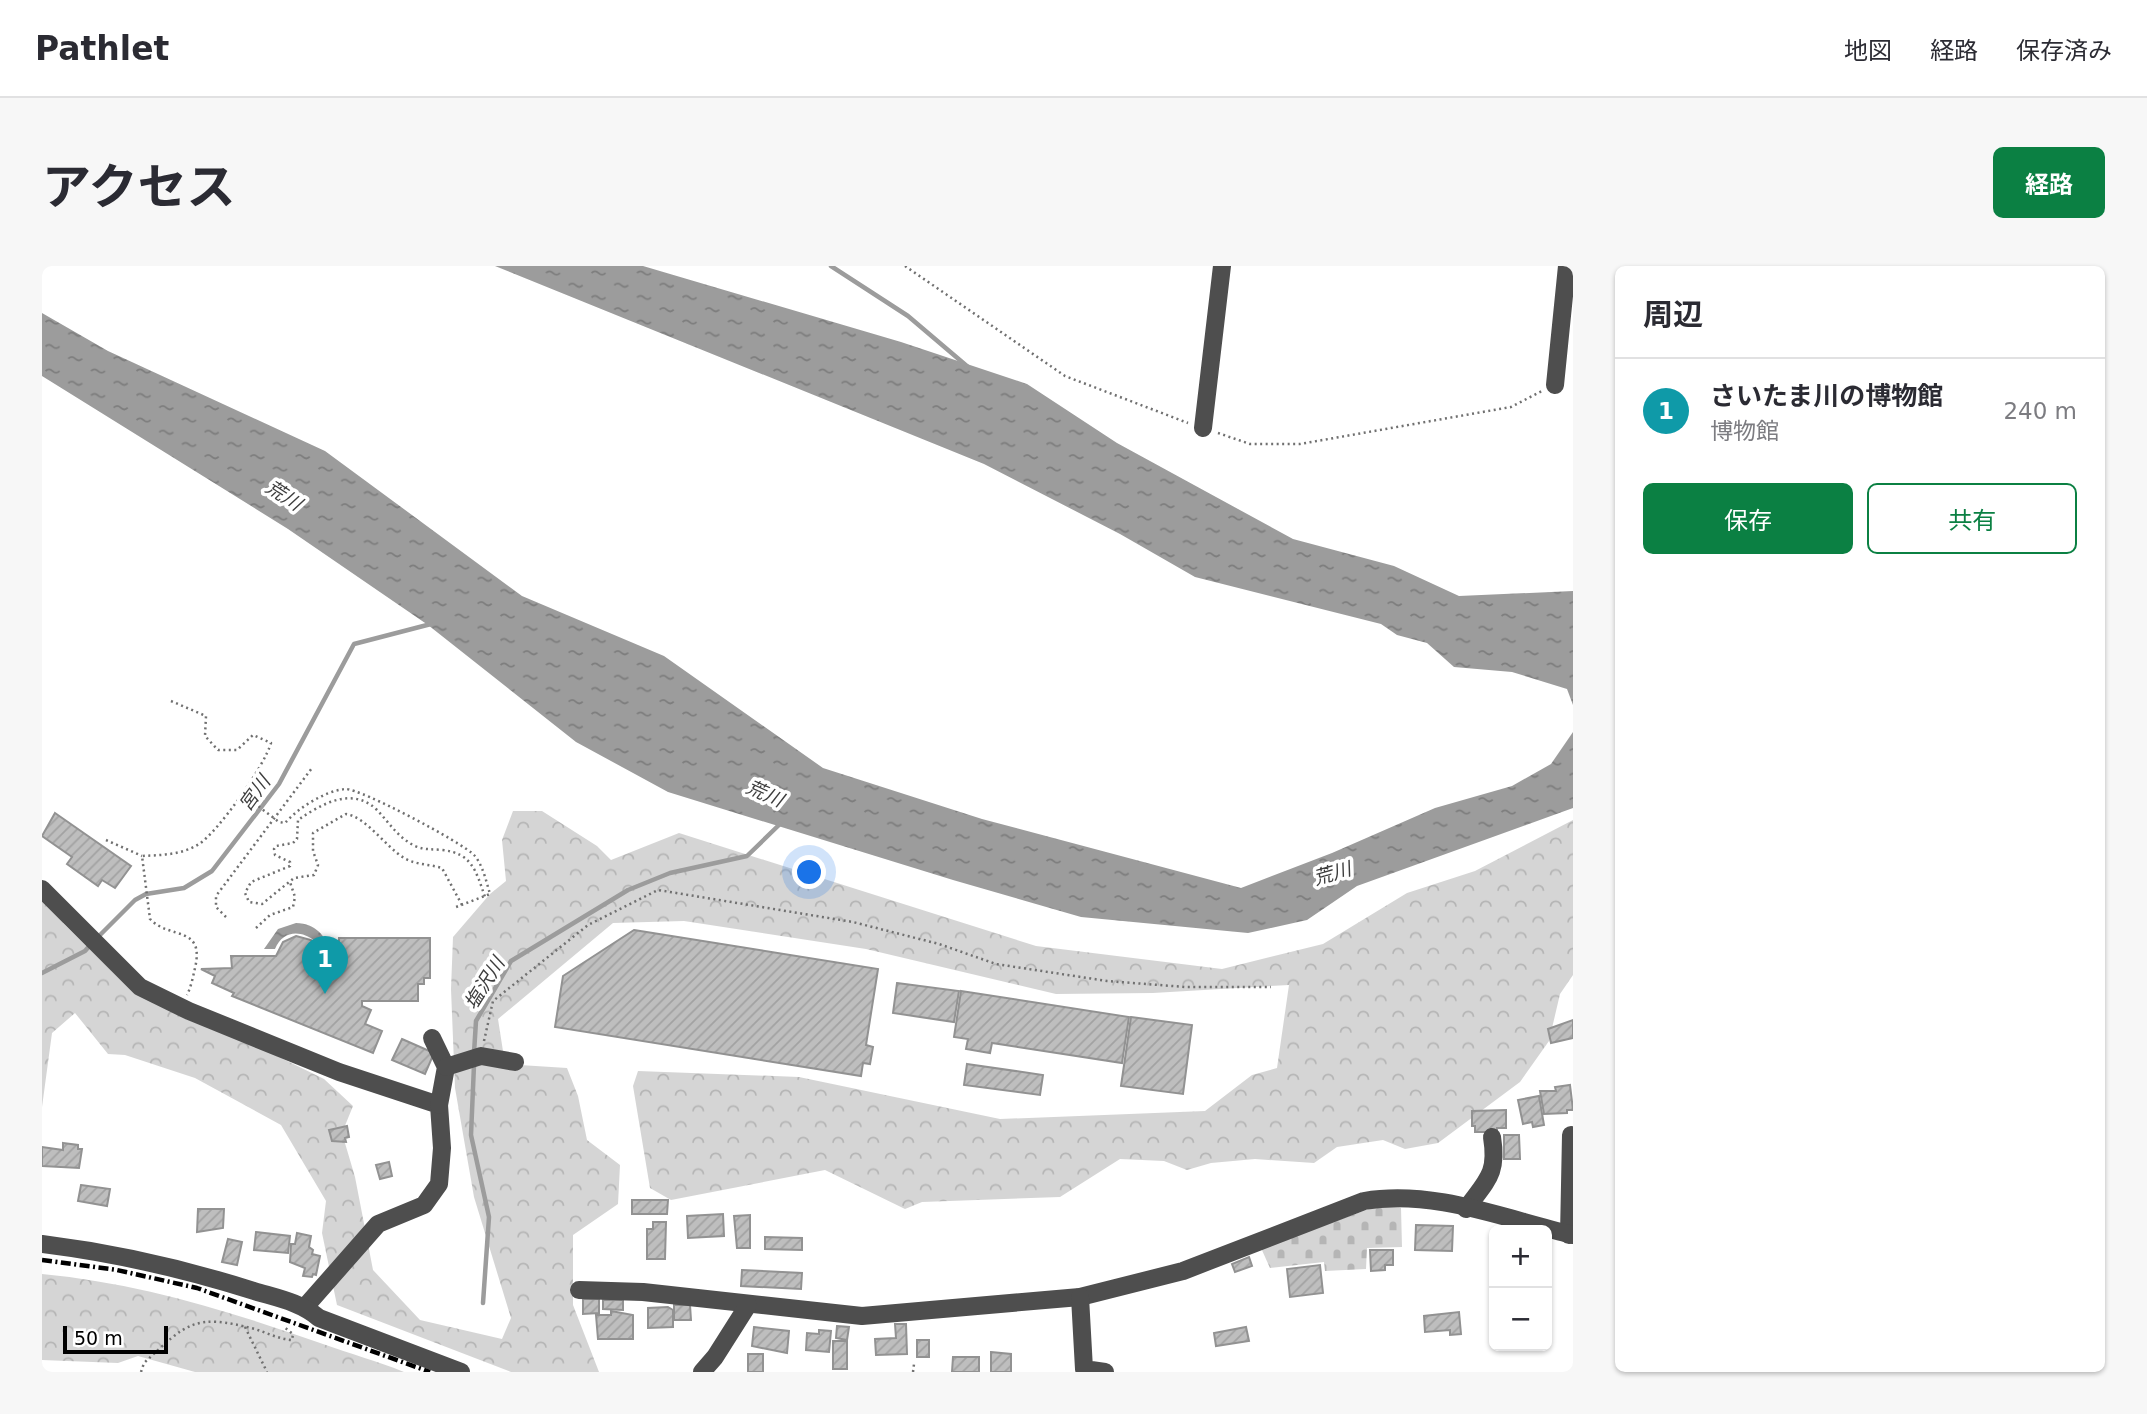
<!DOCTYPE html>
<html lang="ja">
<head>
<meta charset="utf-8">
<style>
	body { margin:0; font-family:"DejaVu Sans","Noto Sans JP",sans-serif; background:#f7f7f7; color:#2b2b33 }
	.controls { position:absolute; right:21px; bottom:21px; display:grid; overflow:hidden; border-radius:10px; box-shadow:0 2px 5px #0004 }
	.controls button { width:63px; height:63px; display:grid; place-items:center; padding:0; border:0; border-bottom:2px solid #e1e1e2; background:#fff; color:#2b2b33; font:35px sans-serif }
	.scale { position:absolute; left:21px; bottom:18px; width:105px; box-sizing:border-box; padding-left:7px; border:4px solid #000; border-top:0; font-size:19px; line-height:24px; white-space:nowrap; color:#000; -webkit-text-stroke:5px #fff; paint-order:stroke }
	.you { position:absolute; left:768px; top:607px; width:24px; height:24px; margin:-18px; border:5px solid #fff; border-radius:50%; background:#1a73e8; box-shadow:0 0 0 10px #1a73e833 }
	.badge { display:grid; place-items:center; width:46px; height:46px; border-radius:50%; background:#0b8043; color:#fff; font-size:23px; font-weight:700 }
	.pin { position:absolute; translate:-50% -58px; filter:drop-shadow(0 2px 4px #0008) }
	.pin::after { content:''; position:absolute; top:37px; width:24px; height:21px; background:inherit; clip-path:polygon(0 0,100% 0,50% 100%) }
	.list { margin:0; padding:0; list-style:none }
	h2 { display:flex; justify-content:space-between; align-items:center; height:91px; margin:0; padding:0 28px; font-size:30px }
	h2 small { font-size:23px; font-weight:400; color:#7c7c81 }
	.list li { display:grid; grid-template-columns:46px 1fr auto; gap:21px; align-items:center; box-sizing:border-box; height:105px; padding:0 28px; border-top:2px solid #e1e1e2 }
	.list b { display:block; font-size:26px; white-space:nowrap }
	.list p { margin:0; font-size:23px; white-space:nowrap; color:#7c7c81 }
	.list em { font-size:23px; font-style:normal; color:#7c7c81 }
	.actions { display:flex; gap:14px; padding:21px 28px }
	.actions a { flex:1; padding:16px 0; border:2px solid #0b8043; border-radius:10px; text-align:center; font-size:24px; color:#0b8043 }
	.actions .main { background:#0b8043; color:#fff }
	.map { position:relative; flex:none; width:1531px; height:1106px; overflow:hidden; border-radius:10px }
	header { display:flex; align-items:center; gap:42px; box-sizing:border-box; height:98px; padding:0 35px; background:#fff; border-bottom:2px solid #e1e1e2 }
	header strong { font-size:33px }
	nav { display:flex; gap:38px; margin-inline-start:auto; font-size:24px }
	.intro { display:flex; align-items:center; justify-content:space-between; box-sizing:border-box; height:168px; padding:0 42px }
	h1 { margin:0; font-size:49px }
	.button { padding:18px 32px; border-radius:10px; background:#0b8043; color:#fff; font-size:24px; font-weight:700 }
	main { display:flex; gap:42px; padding:0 42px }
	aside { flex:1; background:#fff; border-radius:10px; box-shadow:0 2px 5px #0004 }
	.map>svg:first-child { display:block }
	.forest { fill:url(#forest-crowns) }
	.cemetery { fill:url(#cemetery-stones) }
	.water { fill:url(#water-ripples) }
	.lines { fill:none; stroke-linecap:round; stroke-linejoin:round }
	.stream { stroke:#9c9c9c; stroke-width:4.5 }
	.building { fill:url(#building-hatch); stroke:#929292; stroke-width:2 }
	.path { stroke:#707070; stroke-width:2.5; stroke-dasharray:2 3.5; stroke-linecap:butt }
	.minor { stroke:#4e4e4e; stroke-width:18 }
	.rail { stroke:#000; stroke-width:4.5; stroke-dasharray:10 3.5 2 3.5; stroke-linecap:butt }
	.labels { text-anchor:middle; stroke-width:7; stroke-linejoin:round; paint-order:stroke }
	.water-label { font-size:19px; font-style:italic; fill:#3d3d3d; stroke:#fff }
</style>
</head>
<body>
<header>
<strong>Pathlet</strong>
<nav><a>地図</a><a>経路</a><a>保存済み</a></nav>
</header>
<div class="intro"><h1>アクセス</h1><a class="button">経路</a></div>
<main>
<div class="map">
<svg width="1531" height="1106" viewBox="0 0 1531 1106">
	<defs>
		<pattern id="forest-crowns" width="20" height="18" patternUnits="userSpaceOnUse" patternTransform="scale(1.75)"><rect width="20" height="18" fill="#d5d5d5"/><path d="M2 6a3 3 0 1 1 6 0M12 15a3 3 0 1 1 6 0" fill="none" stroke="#b5b5b5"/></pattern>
		<pattern id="cemetery-stones" width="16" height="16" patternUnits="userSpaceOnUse" patternTransform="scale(1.75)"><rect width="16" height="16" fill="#d5d5d5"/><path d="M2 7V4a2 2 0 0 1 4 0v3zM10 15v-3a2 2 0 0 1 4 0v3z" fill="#b5b5b5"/></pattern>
		<pattern id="water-ripples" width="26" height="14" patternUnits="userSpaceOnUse" patternTransform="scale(1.75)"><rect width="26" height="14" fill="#9c9c9c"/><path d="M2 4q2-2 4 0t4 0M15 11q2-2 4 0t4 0" fill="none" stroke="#7d7d7d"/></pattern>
		<pattern id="building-hatch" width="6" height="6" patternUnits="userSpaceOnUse" patternTransform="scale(1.75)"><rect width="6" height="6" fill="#bebebe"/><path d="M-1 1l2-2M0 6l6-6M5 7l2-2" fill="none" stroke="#a2a2a2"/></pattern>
	</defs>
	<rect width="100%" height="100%" fill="#fff"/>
	<g class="forest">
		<polygon points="471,545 500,545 555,580 569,594 637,567 994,680 1180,703 1281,678 1365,627 1433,605 1531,554 1531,709 1518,728 1507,775 1478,816 1396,877 1363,883 1341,874 1295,881 1272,897 1213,893 1169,897 1145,904 1122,895 1078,893 1018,931 880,936 863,943 783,904 629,934 608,922 591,820 596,805 757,811 958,853 1163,845 1210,809 1235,802 1247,719 1111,727 1014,728 824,683 642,655 571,657 456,753 463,798 525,802 536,830 545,874 578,899 576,938 531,969 531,1039 557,1106 469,1106 295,1039 280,967 284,935 239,859 153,812 83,789 66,788 33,747 10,767 0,841 0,615 9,626 21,657 79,714 282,813 311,840 300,867 313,911 331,1004 378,1054 460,1073 469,1052 432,931 413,822 409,723 411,671 448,628 464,615 460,574"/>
		<path d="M0,1008c97,9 190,38 281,70 27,10 55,17 81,28h-209l-57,-16 -20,7 -76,-3z"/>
	</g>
	<polygon class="cemetery" points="1353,940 1359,942 1360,981 1325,982 1324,1003 1283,1005 1282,996 1228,1002 1219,982 1327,943"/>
	<g class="water">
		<polygon points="453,0 601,0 859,76 985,118 1075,177 1251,273 1352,300 1417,330 1531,325 1531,439 1525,423 1470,406 1412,401 1385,377 1355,369 1339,358 1153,311 1078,268 942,198"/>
		<polygon points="0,47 66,85 283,185 480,330 622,390 781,502 940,553 1199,622 1290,587 1393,542 1470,520 1509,498 1531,466 1531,542 1315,620 1265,654 1206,667 1039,651 911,614 626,526 534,476 386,359 246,263 0,110"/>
		<path d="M254,657c20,1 30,12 34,31h-10l-5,-13c-14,-11 -32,-11 -40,8h-11l14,-20z"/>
	</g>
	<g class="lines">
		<g class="stream">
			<polyline points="789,0 866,50 926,101"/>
			<polyline points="56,671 93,634 104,628 142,622 170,605 237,518 312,378 389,358"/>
			<polyline points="0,707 43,685 50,677"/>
			<polyline points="432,787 434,755 469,695 586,624 628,607 705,590 738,558"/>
			<polyline points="432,799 429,869 447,951 441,1037"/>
		</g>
	</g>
	<g class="building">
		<polygon points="13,547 89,600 73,622 60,614 56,620 25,598 30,591 0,570"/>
		<polygon points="592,664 836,703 824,779 831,781 828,798 821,797 819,810 513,761 521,710"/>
		<polygon points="254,670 269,674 277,689 297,689 297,672 388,672 388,712 382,712 382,718 376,718 376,735 320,735 320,740 329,744 323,758 340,765 331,787 190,730 192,727 170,717 173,710 159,703 190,702 189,690 234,690 241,676"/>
		<polygon points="855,717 917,725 912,756 851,747"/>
		<polygon points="919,725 1087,751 1080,797 950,777 948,787 924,783 926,773 912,771"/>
		<polygon points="1089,751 1150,759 1141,828 1079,820"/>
		<polygon points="1531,754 1531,772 1509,777 1506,763"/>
		<polygon points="360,773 392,787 383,808 350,794"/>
		<polygon points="925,798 1001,809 998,829 922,819"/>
		<polygon points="1528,819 1531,844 1525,844 1525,847 1502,848 1498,825 1514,825 1513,821"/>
		<polygon points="1497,830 1502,859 1491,861 1490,856 1481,858 1476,834"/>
		<polygon points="1464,844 1464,862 1455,862 1455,866 1433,866 1433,860 1430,860 1430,845"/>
		<polygon points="305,860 307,871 303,872 304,876 290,875 287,864"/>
		<polygon points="1462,869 1477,869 1478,893 1462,893"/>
		<polygon points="21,877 36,879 36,883 40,883 37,902 0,900 0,881 21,884"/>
		<polygon points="347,896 350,910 338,913 334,899"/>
		<polygon points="39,919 68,923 65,940 36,935"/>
		<polygon points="590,934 626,934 625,948 590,948"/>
		<polygon points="156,943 182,943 181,962 155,966"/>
		<polygon points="681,948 682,970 646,972 645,950"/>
		<polygon points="708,949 708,982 695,982 692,950"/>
		<polygon points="611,956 624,956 623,993 605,993 605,963 611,963"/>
		<polygon points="1374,959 1411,960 1410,985 1373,984"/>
		<polygon points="214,966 248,970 246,987 212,984"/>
		<polygon points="255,967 269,970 267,981 271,984 270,988 278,990 274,1009 271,1008 270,1011 261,1010 263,1002 248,996 249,978 253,978"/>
		<polygon points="723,971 760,972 760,984 723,983"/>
		<polygon points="186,973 200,976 195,999 180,996"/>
		<polygon points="1328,984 1351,984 1351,999 1343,999 1343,1004 1329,1005"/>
		<polygon points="1207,991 1210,1000 1193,1006 1190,998"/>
		<polygon points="1278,999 1281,1027 1248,1031 1245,1003"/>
		<polygon points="700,1004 760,1007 759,1023 699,1020"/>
		<polygon points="541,1033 557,1033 557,1047 541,1048"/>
		<polygon points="561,1034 581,1034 581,1044 561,1043"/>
		<polygon points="632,1039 648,1039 649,1054 632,1054"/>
		<polygon points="626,1041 631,1044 631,1061 606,1062 606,1042"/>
		<polygon points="569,1045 591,1049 591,1073 556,1073 554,1049 569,1049"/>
		<polygon points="1417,1046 1419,1068 1408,1069 1408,1064 1383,1066 1382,1050"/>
		<polygon points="853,1058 864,1058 865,1088 834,1089 833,1073 854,1072"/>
		<polygon points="795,1060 807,1061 805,1074 794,1072"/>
		<polygon points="712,1061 747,1065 745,1087 710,1080"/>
		<polygon points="1204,1061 1207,1075 1174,1080 1172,1067"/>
		<polygon points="777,1064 789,1065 787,1086 764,1084 765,1067 777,1068"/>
		<rect x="875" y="1074" width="12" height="17"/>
		<rect x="791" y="1075" width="14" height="28"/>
		<polygon points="949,1086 969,1088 969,1106 949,1106"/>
		<rect x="706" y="1088" width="15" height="18"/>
		<polygon points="911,1091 937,1091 937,1106 910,1106"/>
	</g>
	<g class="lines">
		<g class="path">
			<polyline points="863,0 1023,110 1146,157"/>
			<polyline points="1176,167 1208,178 1258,178 1469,141 1500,125"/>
			<path d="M129,435l35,15 -1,20 13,14h19l16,-15 18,8c-6,22 -53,89 -72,101 -17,11 -38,11 -57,12l8,63c20,21 55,6 45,49 -2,9 -4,19 -8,27"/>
			<path d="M199,527l38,29 6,1c13,-15 40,-32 60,-34 15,-1 118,54 129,66 9,10 12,26 16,39l-34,13"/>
			<polyline points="64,574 100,590"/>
			<path d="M420,639l-20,-37c-13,-4 -26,-3 -38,-10 -19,-12 -38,-41 -58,-44l-33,19v18l5,14 -4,10 -20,3 -32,26 -13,-2 -4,-9 6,-11 39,-16v-4l-15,-7 -1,-6 2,-3 17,-3 4,-4 1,-19c22,-15 53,-34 78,-11 13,13 21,28 39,37 9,4 17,3 27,4 30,3 34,21 43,47"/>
			<polyline points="184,651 174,641 174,630 270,502"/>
			<polyline points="214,662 228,649 251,641 253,631 248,616"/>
			<polyline points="442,775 451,735 546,659 616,624 811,656 897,678 954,698 1065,715 1143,721 1229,721"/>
			<polyline points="203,1061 225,1106"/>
			<path d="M99,1106l3,-9c43,-40 50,-50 111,-34 12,4 24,10 37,11l1,-6 -9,-7"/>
			<polyline points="871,1106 872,1098"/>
		</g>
		<g class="minor">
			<polyline points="1513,119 1525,0"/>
			<polyline points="1161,162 1180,0"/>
			<polyline points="0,623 98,721 147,745 297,806 397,839 400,882 397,918 382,939 336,958 263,1041"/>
			<polyline points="390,772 404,801 397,839"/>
			<polyline points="404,801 439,790 473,796"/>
			<path d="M1424,943c21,-29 32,-35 26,-72"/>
			<polyline points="1527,969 1529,869"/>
			<path d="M0,978c72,9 143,25 212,47 23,7 46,11 65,27l142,54"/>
			<path d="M537,1024l64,2 219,24 218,-19 103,-26 181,-70c70,-12 141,18 209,34"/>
			<polyline points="1038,1031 1042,1103 1063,1106"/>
			<polyline points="660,1106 673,1091 706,1039"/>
		</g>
		<polyline class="rail" points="0,994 75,1004 155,1022 388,1106"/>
	</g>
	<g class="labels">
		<g class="water-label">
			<text transform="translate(242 229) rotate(33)" y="7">荒川</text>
			<text transform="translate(212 527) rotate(-54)" y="7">宮川</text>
			<text transform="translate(723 527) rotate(24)" y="7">荒川</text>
			<text transform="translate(1290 607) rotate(-16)" y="7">荒川</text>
			<text transform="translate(442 717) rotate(-58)" y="7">塩沢川</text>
		</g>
	</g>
</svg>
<div class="controls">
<button>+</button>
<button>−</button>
</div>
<div class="scale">50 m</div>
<div class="you"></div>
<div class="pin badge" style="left:283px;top:728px;background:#0f9aa8">1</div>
</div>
<aside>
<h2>周辺<small></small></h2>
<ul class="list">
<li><span class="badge" style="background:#0f9aa8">1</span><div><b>さいたま川の博物館</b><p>博物館</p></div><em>240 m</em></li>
</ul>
<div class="actions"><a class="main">保存</a><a>共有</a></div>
</aside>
</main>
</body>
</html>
